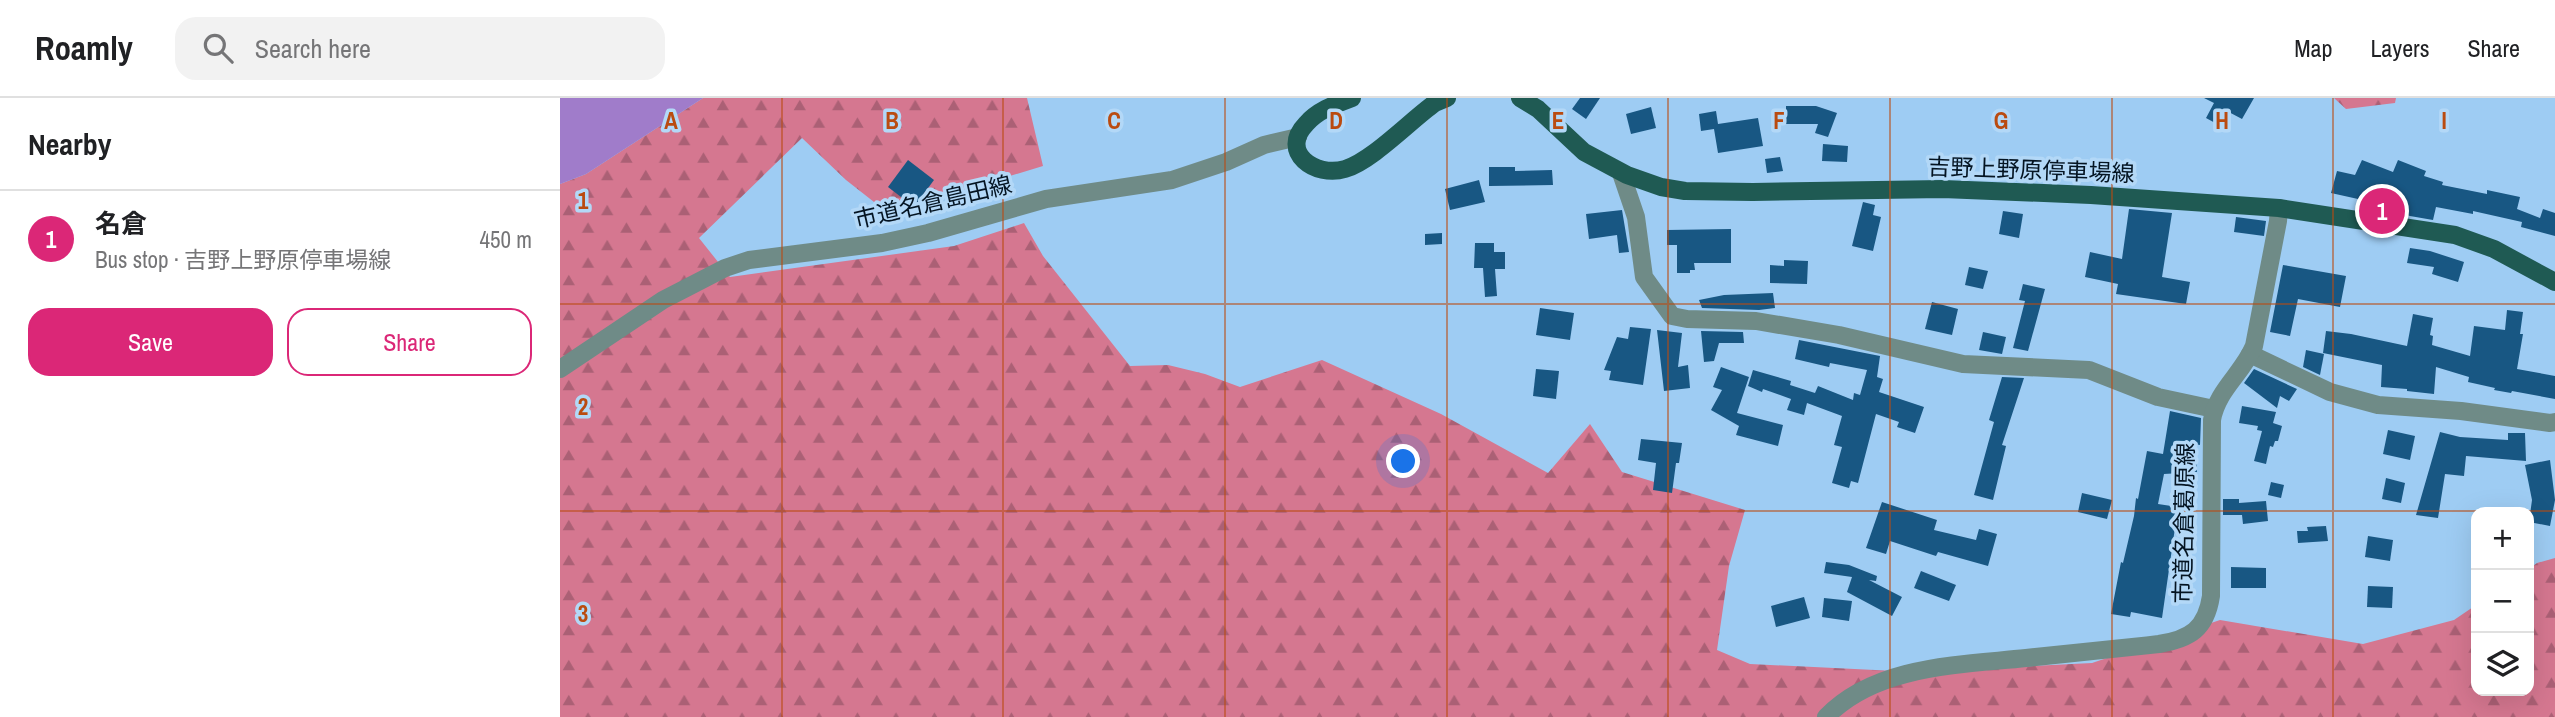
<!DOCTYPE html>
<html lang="en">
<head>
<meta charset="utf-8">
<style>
	body { margin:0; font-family:"Archivo Narrow","Noto Sans JP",sans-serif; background:#f2f2f2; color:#202124 }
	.controls { position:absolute; right:21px; bottom:21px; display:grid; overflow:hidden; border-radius:14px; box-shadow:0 7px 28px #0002 }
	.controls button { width:63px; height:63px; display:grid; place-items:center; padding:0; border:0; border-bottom:2px solid #e0e0e0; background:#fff; color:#202124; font:35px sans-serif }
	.you { position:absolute; left:844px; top:364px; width:24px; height:24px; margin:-18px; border:5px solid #fff; border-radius:50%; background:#1a73e8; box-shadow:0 0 0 10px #1a73e833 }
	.badge { display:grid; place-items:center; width:46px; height:46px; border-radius:50%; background:#db2777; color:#fff; font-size:23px; font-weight:700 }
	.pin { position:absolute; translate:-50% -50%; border:4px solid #fff; box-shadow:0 2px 7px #0006 }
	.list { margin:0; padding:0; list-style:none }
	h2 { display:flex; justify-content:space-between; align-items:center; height:91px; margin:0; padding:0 28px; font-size:30px }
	h2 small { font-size:23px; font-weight:400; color:#757577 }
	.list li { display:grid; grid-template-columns:46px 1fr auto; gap:21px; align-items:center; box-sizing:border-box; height:98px; padding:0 28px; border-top:2px solid #e0e0e0 }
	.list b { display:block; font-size:26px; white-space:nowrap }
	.list p { margin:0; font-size:23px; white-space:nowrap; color:#757577 }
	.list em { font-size:23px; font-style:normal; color:#757577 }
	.actions { display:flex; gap:14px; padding:21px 28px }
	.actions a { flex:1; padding:16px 0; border:2px solid #db2777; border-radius:21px; text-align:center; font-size:24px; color:#db2777 }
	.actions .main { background:#db2777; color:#fff }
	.icon { flex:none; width:38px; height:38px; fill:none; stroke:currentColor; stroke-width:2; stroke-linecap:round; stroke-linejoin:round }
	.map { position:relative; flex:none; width:1995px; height:619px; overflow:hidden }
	header { display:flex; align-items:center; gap:42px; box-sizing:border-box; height:98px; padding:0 35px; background:#fff; border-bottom:2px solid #e0e0e0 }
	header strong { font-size:33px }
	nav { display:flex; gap:38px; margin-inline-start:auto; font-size:24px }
	.search { width:490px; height:63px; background:#f2f2f2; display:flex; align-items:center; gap:18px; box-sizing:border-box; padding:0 24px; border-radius:21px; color:#757577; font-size:26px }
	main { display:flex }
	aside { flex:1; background:#fff }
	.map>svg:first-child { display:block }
	.forest { fill:url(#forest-firs) }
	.water { fill:#a07cca }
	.building { fill:#185783 }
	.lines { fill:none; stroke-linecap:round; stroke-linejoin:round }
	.minor { stroke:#6f8b87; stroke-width:18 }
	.major { stroke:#1f5a53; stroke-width:18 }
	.grid { fill:none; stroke:#ba4b10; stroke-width:2; stroke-opacity:0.55 }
	.labels { text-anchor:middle; stroke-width:7; stroke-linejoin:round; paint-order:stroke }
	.street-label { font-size:23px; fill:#041422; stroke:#b3d8f7 }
	.grid-label { font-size:23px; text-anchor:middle; font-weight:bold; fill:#ba4b10; stroke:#b3d8f7; stroke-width:7; stroke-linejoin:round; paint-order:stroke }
</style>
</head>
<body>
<header>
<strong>Roamly</strong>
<div class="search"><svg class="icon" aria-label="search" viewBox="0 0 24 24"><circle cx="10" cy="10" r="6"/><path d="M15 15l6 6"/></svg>Search here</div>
<nav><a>Map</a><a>Layers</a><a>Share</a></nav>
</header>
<main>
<aside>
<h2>Nearby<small></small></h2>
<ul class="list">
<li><span class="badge">1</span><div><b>名倉</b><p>Bus stop · 吉野上野原停車場線</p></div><em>450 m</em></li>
</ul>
<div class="actions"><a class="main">Save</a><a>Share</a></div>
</aside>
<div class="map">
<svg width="1995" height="619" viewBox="0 0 1995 619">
	<defs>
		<pattern id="forest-firs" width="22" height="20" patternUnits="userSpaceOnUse" patternTransform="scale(1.75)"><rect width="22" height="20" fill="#d57790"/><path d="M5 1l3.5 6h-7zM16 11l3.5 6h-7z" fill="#ab6075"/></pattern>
	</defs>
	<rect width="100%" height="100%" fill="#9eccf3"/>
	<g class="forest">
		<polygon points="143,0 467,0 483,68 328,115 286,82 242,40 139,140 170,179 394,148 464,125 483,158 570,268 608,267 645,276 680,289 762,262 881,316 988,375 1030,326 1062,374 1185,412 1169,468 1157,552 1190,566 1356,574 1532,565 1660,522 1803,546 1894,522 1916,507 1916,593 1969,593 1969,471 1977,465 1995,460 1995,619 0,619 0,86 26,76"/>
		<polygon points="1774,0 1836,0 1835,5 1786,11"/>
	</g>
	<polygon class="water" points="0,0 143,0 26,76 0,86"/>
	<g class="building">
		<polygon points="1020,0 1040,0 1026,21 1012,11"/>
		<polygon points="1644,0 1694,0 1682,21 1665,12 1657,26 1646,20 1654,5"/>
		<polygon points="1226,8 1256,8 1277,15 1268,39 1255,35 1258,26 1226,26"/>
		<polygon points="1091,9 1096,30 1071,36 1066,16"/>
		<polygon points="1156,13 1158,26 1198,20 1203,48 1158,55 1154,31 1141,33 1139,16"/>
		<polygon points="1263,46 1288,48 1287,64 1262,63"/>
		<polygon points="1220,59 1223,73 1207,75 1205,61"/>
		<polygon points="348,62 374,82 354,109 328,89"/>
		<polygon points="1802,62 1833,74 1838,62 1866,73 1864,78 1883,84 1882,87 1927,96 1927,92 1960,99 1957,111 1980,120 1983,111 1995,115 1995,138 1961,129 1962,124 1913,113 1913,116 1876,109 1873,122 1850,118 1829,112 1830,110 1798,104 1798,101 1771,95 1777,73 1795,77"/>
		<polygon points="929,69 955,69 955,73 992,72 993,87 929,88"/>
		<polygon points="919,82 925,104 890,112 885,91"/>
		<polygon points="1303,104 1315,107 1313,117 1321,119 1313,153 1292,148"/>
		<polygon points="1569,111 1612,115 1602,179 1630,184 1626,206 1556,196 1558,186 1525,179 1530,154 1562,161"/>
		<polygon points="1062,112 1069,154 1059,155 1057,137 1029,141 1026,116"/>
		<polygon points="1443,113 1463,116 1459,140 1439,136"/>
		<polygon points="1676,119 1706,123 1704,138 1674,134"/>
		<polygon points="1171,131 1171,165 1134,165 1135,172 1130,172 1130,175 1117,175 1117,147 1107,147 1107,132"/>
		<polygon points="882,135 882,146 865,147 865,136"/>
		<polygon points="915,145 934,145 934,154 945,154 945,171 935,171 937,198 925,199 923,170 914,170"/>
		<polygon points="1850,150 1870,153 1904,164 1898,184 1872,176 1874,169 1847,165"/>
		<polygon points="1224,162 1248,163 1247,186 1210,185 1210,167 1224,168"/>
		<polygon points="1723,167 1786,178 1780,209 1738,201 1730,238 1710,234"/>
		<polygon points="1409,169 1428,173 1423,191 1405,187"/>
		<polygon points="1463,186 1485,191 1468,253 1453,250 1465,203 1459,202"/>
		<polygon points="1213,195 1215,210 1199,212 1142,210 1139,202 1164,197"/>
		<polygon points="1372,204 1398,211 1392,237 1365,231"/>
		<polygon points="980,210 1014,215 1010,242 976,237"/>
		<polygon points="1947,212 1963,214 1960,236 1963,236 1957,271 1995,278 1995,301 1952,293 1951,295 1934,292 1935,290 1908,284 1909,279 1876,269 1874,296 1847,293 1847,291 1821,289 1822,267 1763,255 1766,233 1791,236 1847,248 1853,216 1873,220 1870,237 1873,238 1872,247 1910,258 1914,228 1945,232"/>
		<polygon points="1070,229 1091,231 1083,287 1049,282 1051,273 1044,272 1057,239 1068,241"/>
		<polygon points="1097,232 1122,235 1118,269 1128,267 1130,290 1104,293"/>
		<polygon points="1141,233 1183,234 1184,245 1159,245 1154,263 1144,264"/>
		<polygon points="1423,234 1446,239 1442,256 1419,252"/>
		<polygon points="1239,242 1320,258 1317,279 1323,281 1319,294 1364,309 1355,335 1337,329 1339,324 1316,316 1298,385 1291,383 1289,390 1272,385 1282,349 1274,347 1282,318 1247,305 1244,317 1227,312 1231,301 1203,291 1202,294 1188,288 1193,272 1231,283 1230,287 1255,295 1258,288 1293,302 1294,295 1300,297 1307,272 1270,265 1269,269 1235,261"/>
		<polygon points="1746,252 1764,256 1760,277 1743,269"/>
		<polygon points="1161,269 1189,279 1177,315 1223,327 1218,348 1176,337 1179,328 1151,312 1162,292 1153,289"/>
		<polygon points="976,271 999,273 996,301 973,298"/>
		<polygon points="1694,271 1737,291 1729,303 1720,298 1717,310 1684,285"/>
		<polygon points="1442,279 1464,280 1442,347 1446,348 1433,402 1414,397 1434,324 1429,322"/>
		<polygon points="1682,308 1716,314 1713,325 1722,328 1718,343 1715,343 1713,349 1710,348 1706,366 1694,363 1702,333 1697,332 1698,328 1679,325"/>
		<polygon points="1610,313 1641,320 1640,347 1635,346 1637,374 1604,376 1598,406 1618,409 1602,520 1571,514 1570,519 1551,516 1561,464 1563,465 1574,418 1576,400 1578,401 1587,353 1603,356"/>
		<polygon points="1828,332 1855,338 1850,362 1823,356"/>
		<polygon points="1880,334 1900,339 1948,342 1948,335 1965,335 1966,363 1906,358 1904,378 1885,376 1878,420 1856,417"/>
		<polygon points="1081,341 1122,345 1119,365 1116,365 1112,395 1093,392 1096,365 1078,362"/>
		<polygon points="1990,362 1995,402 1990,428 1969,424 1972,402 1965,367"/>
		<polygon points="1826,380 1845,385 1841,405 1822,401"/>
		<polygon points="1711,384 1724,387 1721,400 1708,397"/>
		<polygon points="1522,395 1552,402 1547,421 1518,414"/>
		<polygon points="1663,401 1679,401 1679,405 1706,403 1708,423 1683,426 1682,417 1663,417"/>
		<polygon points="1322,404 1377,422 1374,432 1416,442 1419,431 1437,436 1428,468 1378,454 1376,458 1330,443 1326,456 1306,450"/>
		<polygon points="1766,428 1768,443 1738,445 1737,433 1748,433 1747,429"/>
		<polygon points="1808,438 1833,442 1830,463 1805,459"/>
		<polygon points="1266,464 1289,467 1317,478 1316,483 1309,482 1342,499 1332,518 1287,494 1292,479 1264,475"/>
		<polygon points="1671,469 1706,470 1706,490 1671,490"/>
		<polygon points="1361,473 1396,487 1389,503 1354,490"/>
		<polygon points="1808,488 1833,489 1832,510 1807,509"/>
		<polygon points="1244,499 1250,520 1216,529 1211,508"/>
		<polygon points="1264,500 1292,503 1289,523 1262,519"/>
	</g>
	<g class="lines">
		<g class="minor">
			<polyline points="1061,75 1076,119 1084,179 1112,218 1127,221 1196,223 1279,237 1403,266 1529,272 1598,299 1654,311"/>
			<polyline points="1690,256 1770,294 1818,307 1901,313 1990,325 1995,324"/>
			<polyline points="0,271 103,202 165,170 189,162 322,145 368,135 486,101 612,82 666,64 704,47 738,39"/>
			<path d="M1266,619c50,-52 134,-52 200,-59 45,-5 89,-9 133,-14 31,-5 47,-15 52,-48l1,-176c5,-30 31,-47 42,-74l24,-125 1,-13"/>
		</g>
		<g class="major">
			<path d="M792,0c-16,6 -34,12 -46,26 -27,28 9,54 39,45 27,-8 66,-49 90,-66l12,-5"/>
			<polyline points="960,0 978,11 1024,54 1067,77 1101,89 1125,93 1193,94 1383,91 1531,97 1719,110 1895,137 1934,151 1995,184"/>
		</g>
	</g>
	<path class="grid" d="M222,0v619M443,0v619M665,0v619M887,0v619M1108,0v619M1330,0v619M1552,0v619M1773,0v619M0,206h1995M0,413h1995"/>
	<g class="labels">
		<g class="street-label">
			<text transform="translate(1471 72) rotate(2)" y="8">吉野上野原停車場線</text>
			<text transform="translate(373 104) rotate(-13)" y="8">市道名倉島田線</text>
			<text transform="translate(1624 425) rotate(-89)" y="8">市道名倉葛原線</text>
		</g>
	</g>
	<g class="grid-label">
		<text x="111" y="31">A</text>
		<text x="332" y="31">B</text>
		<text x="554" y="31">C</text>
		<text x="776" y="31">D</text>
		<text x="998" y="31">E</text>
		<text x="1219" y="31">F</text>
		<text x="1441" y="31">G</text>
		<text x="1662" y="31">H</text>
		<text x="1884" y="31">I</text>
		<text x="23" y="111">1</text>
		<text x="23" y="317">2</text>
		<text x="23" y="524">3</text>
	</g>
</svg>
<div class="controls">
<button>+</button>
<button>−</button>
<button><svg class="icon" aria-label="layers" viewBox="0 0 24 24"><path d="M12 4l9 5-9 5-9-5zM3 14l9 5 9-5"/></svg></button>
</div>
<div class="you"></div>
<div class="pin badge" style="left:1822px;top:113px">1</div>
</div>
</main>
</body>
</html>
